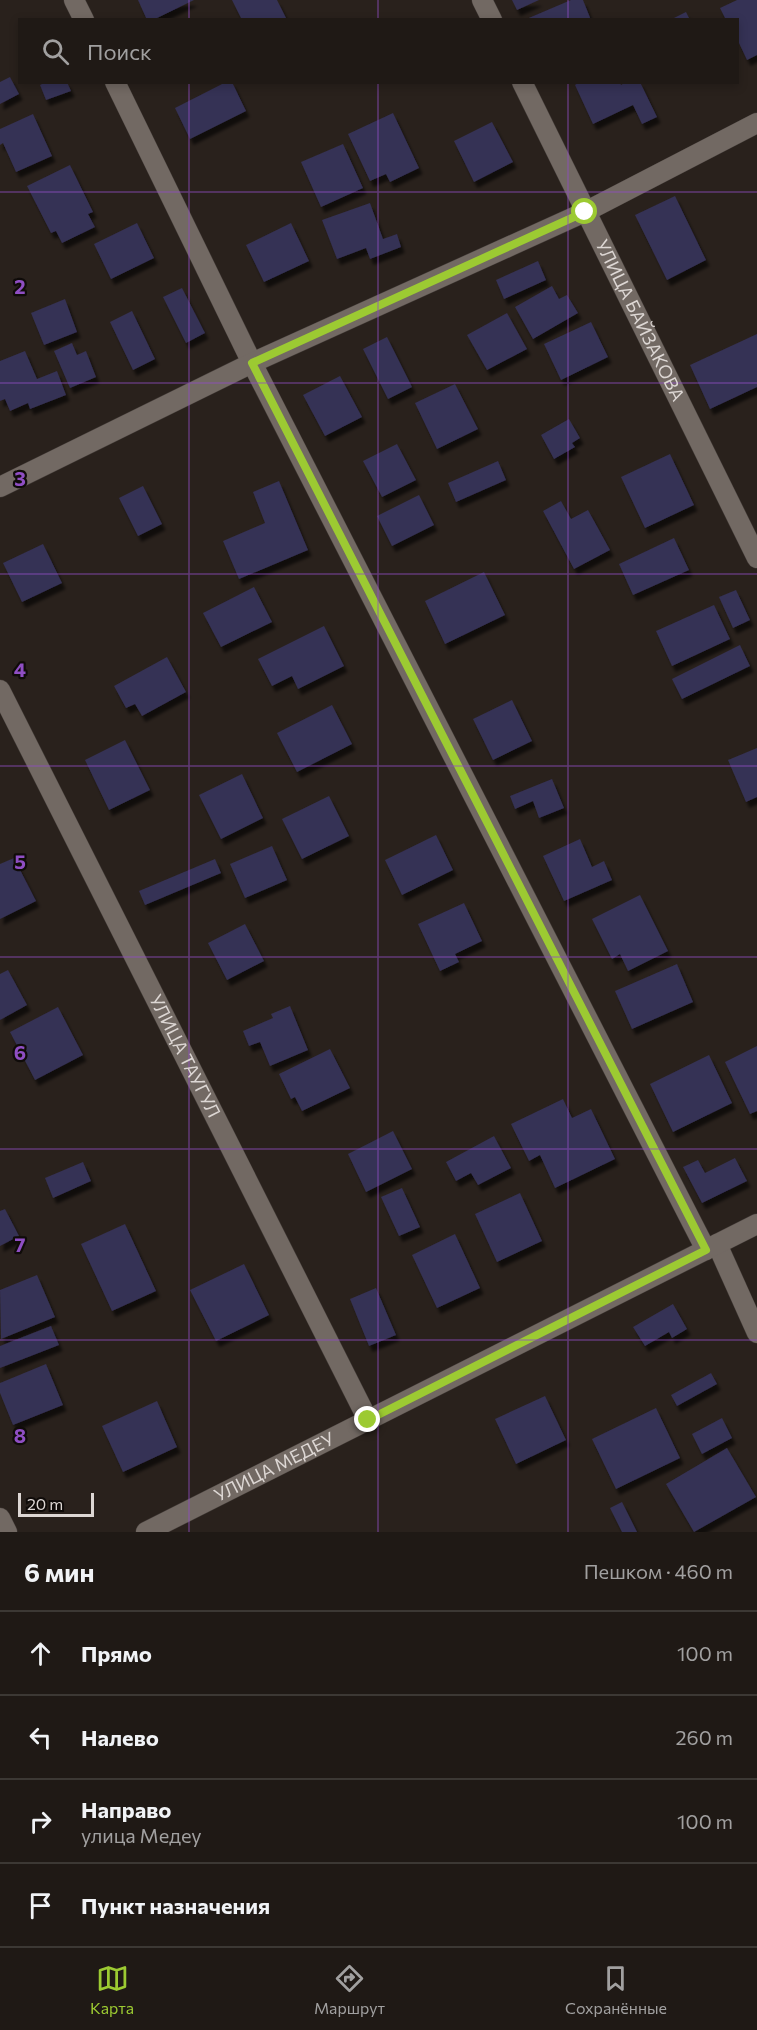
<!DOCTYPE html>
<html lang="ru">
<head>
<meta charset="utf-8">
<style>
	body { margin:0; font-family:Commissioner,sans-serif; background:#27221e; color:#f1f3f6 }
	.scale { position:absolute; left:18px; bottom:15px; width:76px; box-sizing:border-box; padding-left:6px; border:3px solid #ddd7d4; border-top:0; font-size:16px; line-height:21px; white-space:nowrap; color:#ddd7d4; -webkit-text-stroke:4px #0f0b09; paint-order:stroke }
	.stop { position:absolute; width:18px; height:18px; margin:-14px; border:4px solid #9cca32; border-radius:50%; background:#fff }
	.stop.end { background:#9cca32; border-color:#fff; box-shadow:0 2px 6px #0008 }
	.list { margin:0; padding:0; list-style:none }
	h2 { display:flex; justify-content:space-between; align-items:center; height:78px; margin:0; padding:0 24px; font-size:26px }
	h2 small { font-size:20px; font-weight:400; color:#a1a0a0 }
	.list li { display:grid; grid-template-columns:39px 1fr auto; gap:18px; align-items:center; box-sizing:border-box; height:84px; padding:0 24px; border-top:2px solid #3c3834 }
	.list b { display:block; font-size:22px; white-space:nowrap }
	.list p { margin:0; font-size:20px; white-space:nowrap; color:#a1a0a0 }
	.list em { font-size:20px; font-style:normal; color:#a1a0a0 }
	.icon { flex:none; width:33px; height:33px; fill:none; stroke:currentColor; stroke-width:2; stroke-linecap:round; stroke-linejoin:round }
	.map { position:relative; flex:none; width:757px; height:1532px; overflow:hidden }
	.search { position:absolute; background:#1f1915; box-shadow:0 3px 9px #0003; left:18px; right:18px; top:18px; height:66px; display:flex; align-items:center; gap:15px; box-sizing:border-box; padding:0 21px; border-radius:0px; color:#a1a0a0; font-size:22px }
	.sheet { height:414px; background:#1f1915 }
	nav { display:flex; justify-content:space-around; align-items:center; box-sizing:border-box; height:84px; border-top:2px solid #3c3834; background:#1f1915; font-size:16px; color:#a1a0a0 }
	nav a { display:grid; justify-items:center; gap:3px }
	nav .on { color:#9cca32 }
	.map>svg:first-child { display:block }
	.building { fill:#353154; filter:url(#shadow) }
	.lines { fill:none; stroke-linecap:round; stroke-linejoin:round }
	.street-casing { stroke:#423b37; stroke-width:21 }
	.street { stroke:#726963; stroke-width:20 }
	.route { stroke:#9cca32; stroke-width:8 }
	.grid { fill:none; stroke:#8f4ec3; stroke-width:1.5; stroke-opacity:0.55 }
	.labels { text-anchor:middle; stroke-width:4.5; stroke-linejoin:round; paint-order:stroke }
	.street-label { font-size:18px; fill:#ddd7d4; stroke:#0f0b09 }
	.grid-label { font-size:20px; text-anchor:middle; font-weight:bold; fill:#8f4ec3; stroke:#0f0b09; stroke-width:4.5; stroke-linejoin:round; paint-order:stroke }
</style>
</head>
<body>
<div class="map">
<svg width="757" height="1532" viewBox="0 0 757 1532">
	<defs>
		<filter id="shadow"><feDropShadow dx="3.5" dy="6" stdDeviation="1.5" flood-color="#0009"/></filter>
	</defs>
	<rect width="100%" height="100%" fill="#29211c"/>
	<g class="building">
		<polygon points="138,0 194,0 153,20 147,20"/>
		<polygon points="232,0 277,0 287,20 242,20"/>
		<polygon points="512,0 539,0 517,10"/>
		<polygon points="571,0 583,0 591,20 524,20"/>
		<polygon points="737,0 757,0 757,55 747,60 738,41 738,20 726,20 720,8"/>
		<polygon points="686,12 690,20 670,20"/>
		<polygon points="10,77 19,94 0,104 0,82"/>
		<polygon points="46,82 67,82 71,91 46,100 40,85"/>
		<polygon points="226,82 232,82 246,111 190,139 175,108"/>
		<polygon points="579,82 620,82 621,85 626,82 640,82 657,117 642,124 633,105 593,124 575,85"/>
		<polygon points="393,113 419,168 390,182 386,174 370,181 348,134"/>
		<polygon points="33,114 52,156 16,172 3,143 0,145 0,129"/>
		<polygon points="492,122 513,162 474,182 454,141"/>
		<polygon points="343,144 363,188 321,207 301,162"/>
		<polygon points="70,165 93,212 88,214 95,227 62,243 56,231 51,233 27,186"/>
		<polygon points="675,196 706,260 667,280 635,215"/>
		<polygon points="370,203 383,239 397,234 401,247 370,259 366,248 337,259 322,220"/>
		<polygon points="137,223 154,258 111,279 94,244"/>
		<polygon points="291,223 309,261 264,282 246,245"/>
		<polygon points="538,261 546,280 504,299 496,280"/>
		<polygon points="552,286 559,299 567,295 578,313 533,339 515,307"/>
		<polygon points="182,288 205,333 186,343 163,297"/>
		<polygon points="65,299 77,332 44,345 31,313"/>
		<polygon points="132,311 155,359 133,370 110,322"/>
		<polygon points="507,313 527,349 487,370 467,335"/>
		<polygon points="591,322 608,357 561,380 544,344"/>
		<polygon points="757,334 757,387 710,409 690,365"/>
		<polygon points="387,337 412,387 388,399 363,349"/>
		<polygon points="72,343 77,355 86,351 96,377 70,388 54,351"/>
		<polygon points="25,351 37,379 57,371 66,395 30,409 28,403 10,411 5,399 0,401 0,361"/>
		<polygon points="340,376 362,417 325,436 303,395"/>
		<polygon points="455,384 478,429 437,449 415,403"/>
		<polygon points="569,419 580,438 572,443 575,447 554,459 541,435"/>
		<polygon points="397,444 416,480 382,497 363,461"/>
		<polygon points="670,454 694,505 645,528 621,477"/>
		<polygon points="498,461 506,480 456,502 448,483"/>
		<polygon points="279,481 308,550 239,579 223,541 265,523 253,492"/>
		<polygon points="143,486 162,524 138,536 119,498"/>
		<polygon points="419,495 434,525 392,546 377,516"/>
		<polygon points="561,501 571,519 588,510 610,550 574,569 543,511"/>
		<polygon points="674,538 689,570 633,595 619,564"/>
		<polygon points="43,544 62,583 22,602 3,563"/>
		<polygon points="484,572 505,615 445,644 425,601"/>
		<polygon points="254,587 272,622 221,647 203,613"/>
		<polygon points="736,590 750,620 733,628 719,597"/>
		<polygon points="714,605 730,639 672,666 656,631"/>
		<polygon points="324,626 344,666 298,689 292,676 272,686 258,659"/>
		<polygon points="740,645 750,666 682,699 672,679"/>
		<polygon points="167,657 186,692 142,716 135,704 126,708 114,686"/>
		<polygon points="512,700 532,741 493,760 473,719"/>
		<polygon points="332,705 352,744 297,772 277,733"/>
		<polygon points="125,740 150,790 109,810 85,760"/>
		<polygon points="757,748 757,797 746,802 728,760"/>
		<polygon points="242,774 263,818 221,839 199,795"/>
		<polygon points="552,779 564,808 539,818 533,801 515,809 510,796"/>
		<polygon points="329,796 349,836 302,859 282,819"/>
		<polygon points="436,835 453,870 402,895 385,860"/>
		<polygon points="580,839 592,867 604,861 612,880 564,901 543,856"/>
		<polygon points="272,846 287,880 245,898 230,864"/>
		<polygon points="14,858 36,901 0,919 0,864"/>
		<polygon points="215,859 221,873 145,905 139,891"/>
		<polygon points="640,895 668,951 628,971 620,954 612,959 592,919"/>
		<polygon points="464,903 482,941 455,954 459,962 440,971 418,924"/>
		<polygon points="245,924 264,961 227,980 208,943"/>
		<polygon points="677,964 693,1002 632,1029 615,991"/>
		<polygon points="8,970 27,1005 0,1020 0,974"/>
		<polygon points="290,1006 308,1050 270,1066 260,1042 249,1046 243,1031 273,1018 271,1014"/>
		<polygon points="58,1007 83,1055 35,1080 10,1032"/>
		<polygon points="757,1046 757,1111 750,1114 725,1062"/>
		<polygon points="330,1049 350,1088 302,1111 295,1097 291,1099 279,1074"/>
		<polygon points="709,1055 732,1103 673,1132 650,1084"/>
		<polygon points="563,1099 572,1118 591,1109 615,1159 555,1188 540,1155 529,1161 511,1124"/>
		<polygon points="393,1131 412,1169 366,1192 348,1154"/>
		<polygon points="494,1136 511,1168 478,1185 471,1173 456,1181 446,1162"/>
		<polygon points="735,1158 747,1181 702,1203 683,1167 698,1160 705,1173"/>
		<polygon points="83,1162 91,1181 53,1198 45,1178"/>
		<polygon points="402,1188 420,1227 399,1236 381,1197"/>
		<polygon points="520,1193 542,1241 497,1262 475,1214"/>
		<polygon points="5,1209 19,1236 0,1246 0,1211"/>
		<polygon points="125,1224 156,1291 112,1311 81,1244"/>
		<polygon points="455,1234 480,1288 437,1308 412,1255"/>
		<polygon points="244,1264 269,1315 216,1341 190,1290"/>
		<polygon points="37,1275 55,1317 1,1339 0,1290"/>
		<polygon points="376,1288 396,1335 369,1346 350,1299"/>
		<polygon points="673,1304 687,1329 672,1338 669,1332 645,1346 633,1327"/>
		<polygon points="51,1326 59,1345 0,1368 0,1346"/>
		<polygon points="46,1364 63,1405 13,1425 0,1393 0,1383"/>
		<polygon points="711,1373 717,1384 677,1406 671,1395"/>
		<polygon points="545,1396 566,1440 516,1464 495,1419"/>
		<polygon points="157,1401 177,1447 123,1472 102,1426"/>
		<polygon points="656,1408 680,1458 616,1489 592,1439"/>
		<polygon points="722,1418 732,1438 702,1454 692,1434"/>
		<polygon points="727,1448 756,1497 694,1532 666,1484"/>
		<polygon points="622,1502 637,1532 622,1532 610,1508"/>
	</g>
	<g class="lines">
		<g class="street-casing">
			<g id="street">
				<polyline points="74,0 84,20"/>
				<polyline points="482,0 492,20"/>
				<polyline points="115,82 252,363 706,1250"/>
				<path id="s1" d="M522,82l235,476"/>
				<polyline points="0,487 252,363 585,212 757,123"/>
				<path id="s2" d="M0,690l368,730"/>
				<polyline points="717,1244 757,1333"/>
				<polyline points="0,1518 7,1532"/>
				<path id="s3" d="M146,1532l611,-308"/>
			</g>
		</g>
		<use href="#street" class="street"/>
	</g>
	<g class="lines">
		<polyline class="route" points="368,1420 706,1250 252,363 585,212"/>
	</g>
	<path class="grid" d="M189,0v20M378,0v20M568,0v20M189,82v1450M378,82v1450M568,82v1450M0,192h757M0,383h757M0,574h757M0,766h757M0,957h757M0,1149h757M0,1340h757"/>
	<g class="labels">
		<g class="street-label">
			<text dy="6" stroke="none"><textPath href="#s1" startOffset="266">УЛИЦА БАЙЗАКОВА</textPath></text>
			<text dy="6" stroke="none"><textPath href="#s2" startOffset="410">УЛИЦА ТАУГУЛ</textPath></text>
			<text dy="6" stroke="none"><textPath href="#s3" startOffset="144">УЛИЦА МЕДЕУ</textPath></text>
		</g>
	</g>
	<g class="grid-label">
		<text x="20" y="294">2</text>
		<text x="20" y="486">3</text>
		<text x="20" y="677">4</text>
		<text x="20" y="869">5</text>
		<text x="20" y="1060">6</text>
		<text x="20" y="1252">7</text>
		<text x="20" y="1443">8</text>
	</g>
</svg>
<div class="scale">20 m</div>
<div class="stop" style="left:585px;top:212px"></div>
<div class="stop end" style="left:368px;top:1420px"></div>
<div class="search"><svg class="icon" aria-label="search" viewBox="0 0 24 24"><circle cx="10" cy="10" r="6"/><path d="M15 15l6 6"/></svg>Поиск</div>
</div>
<section class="sheet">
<h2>6 мин<small>Пешком · 460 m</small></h2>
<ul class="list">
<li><svg class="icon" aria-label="ahead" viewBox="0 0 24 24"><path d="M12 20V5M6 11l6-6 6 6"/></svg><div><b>Прямо</b></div><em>100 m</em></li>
<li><svg class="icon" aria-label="left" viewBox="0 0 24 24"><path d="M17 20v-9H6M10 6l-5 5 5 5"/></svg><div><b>Налево</b></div><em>260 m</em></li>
<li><svg class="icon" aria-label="right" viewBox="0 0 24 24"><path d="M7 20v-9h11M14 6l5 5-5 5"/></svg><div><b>Направо</b><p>улица Медеу</p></div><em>100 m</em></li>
<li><svg class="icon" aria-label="arrive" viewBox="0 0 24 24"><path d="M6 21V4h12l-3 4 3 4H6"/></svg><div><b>Пункт назначения</b></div></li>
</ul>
</section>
<nav>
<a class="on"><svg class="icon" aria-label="map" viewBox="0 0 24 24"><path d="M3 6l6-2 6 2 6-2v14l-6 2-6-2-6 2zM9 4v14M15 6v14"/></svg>Карта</a>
<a><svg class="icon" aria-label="directions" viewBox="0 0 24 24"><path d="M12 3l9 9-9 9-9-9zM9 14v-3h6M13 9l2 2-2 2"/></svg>Маршрут</a>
<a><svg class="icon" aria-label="saved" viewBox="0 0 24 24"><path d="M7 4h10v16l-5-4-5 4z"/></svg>Сохранённые</a>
</nav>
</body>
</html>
